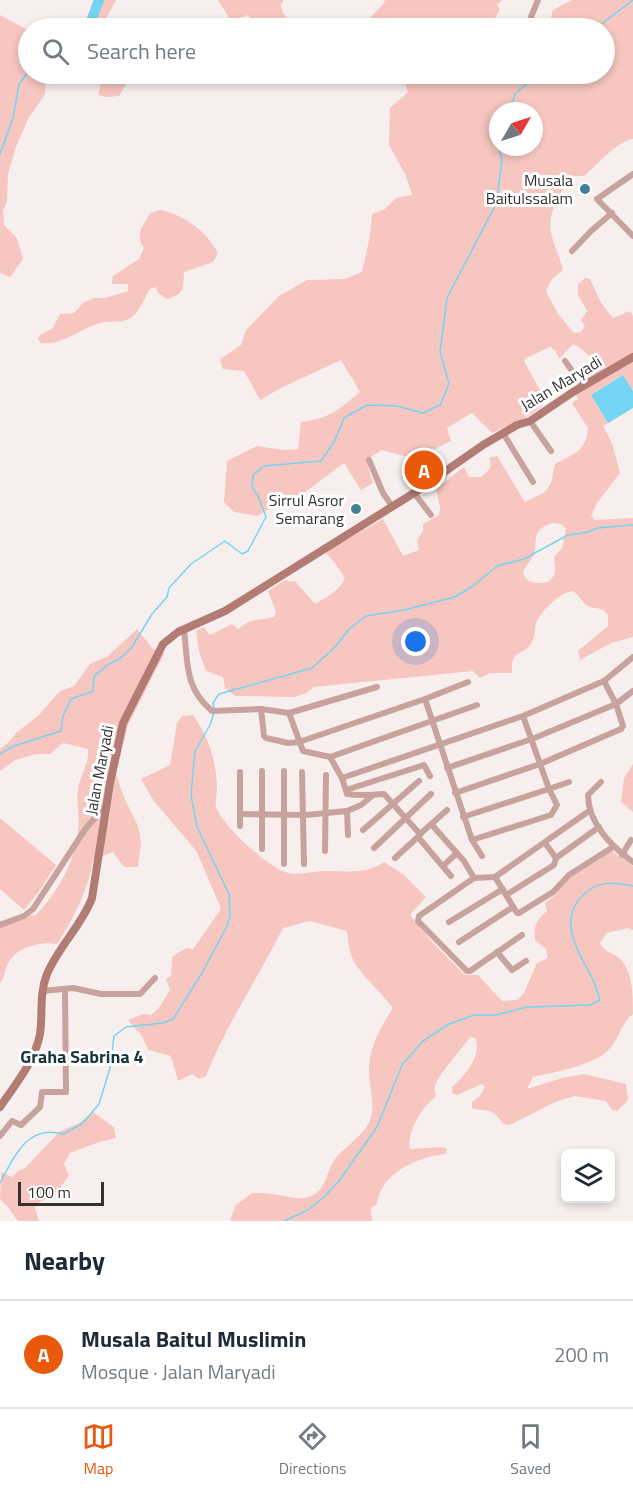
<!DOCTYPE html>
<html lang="en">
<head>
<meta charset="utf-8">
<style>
	body { margin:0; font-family:"Titillium Web",sans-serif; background:#f6f6f7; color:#1f2937 }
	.controls { position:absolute; right:18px; bottom:18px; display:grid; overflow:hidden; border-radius:9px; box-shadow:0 3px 9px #0003 }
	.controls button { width:54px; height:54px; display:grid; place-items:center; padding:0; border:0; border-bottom:2px solid #e0e1e3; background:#fff; color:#1f2937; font:30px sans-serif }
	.compass { position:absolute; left:489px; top:102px; width:54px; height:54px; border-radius:50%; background:#fff; box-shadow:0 3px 9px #0003; rotate:51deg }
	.scale { position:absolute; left:18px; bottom:15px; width:86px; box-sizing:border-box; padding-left:6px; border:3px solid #343131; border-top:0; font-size:16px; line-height:21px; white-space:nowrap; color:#343131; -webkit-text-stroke:4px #fff; paint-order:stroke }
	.you { position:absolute; left:416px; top:642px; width:21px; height:21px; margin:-15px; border:4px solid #fff; border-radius:50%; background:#1a73e8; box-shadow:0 0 0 9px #1a73e833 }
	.badge { display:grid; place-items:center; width:39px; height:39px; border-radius:50%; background:#ea580c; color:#fff; font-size:20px; font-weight:700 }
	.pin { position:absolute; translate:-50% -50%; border:3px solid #fff; box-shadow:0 2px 6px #0006 }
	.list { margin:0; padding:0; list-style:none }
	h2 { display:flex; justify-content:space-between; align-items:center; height:78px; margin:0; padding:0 24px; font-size:26px }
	h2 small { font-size:20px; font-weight:400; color:#747a83 }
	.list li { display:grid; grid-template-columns:39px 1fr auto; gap:18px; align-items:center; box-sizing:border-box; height:108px; padding:0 24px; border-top:2px solid #e0e1e3 }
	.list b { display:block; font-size:22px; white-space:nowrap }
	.list p { margin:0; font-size:20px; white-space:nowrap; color:#747a83 }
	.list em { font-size:20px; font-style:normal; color:#747a83 }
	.icon { flex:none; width:33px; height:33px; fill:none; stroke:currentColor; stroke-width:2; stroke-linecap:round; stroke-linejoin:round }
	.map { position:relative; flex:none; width:633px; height:1221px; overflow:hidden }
	.search { position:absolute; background:#fff; box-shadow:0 3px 9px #0003; left:18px; right:18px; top:18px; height:66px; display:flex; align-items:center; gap:15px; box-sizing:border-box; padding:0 21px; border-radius:33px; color:#747a83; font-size:22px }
	.sheet { height:186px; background:#fff }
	nav { display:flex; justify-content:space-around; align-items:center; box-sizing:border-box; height:84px; border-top:2px solid #e0e1e3; background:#fff; font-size:16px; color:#747a83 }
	nav a { display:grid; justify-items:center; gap:3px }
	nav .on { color:#ea580c }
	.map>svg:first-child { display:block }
	.green { fill:#f7c6c0; fill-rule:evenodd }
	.water { fill:#73d5f2 }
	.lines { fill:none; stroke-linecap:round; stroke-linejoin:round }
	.stream { stroke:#73d5f2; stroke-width:1.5 }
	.river { stroke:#73d5f2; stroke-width:10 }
	.street { stroke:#c8a39e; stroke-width:6 }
	.secondary { stroke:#b27c75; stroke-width:8 }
	.poi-dot { fill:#408194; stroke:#fff; stroke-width:2 }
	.labels { text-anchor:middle; stroke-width:6; stroke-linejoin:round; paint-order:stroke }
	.poi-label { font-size:16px; fill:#343131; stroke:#fff; text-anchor:end }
	.street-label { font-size:16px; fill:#343131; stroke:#fff }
	.neighbourhood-label { font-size:18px; font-weight:bold; fill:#17363f; stroke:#fff }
</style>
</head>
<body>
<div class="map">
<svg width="633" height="1221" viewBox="0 0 633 1221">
	<rect width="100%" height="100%" fill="#f7efee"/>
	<g class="green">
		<polygon points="94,0 116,0 103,24 105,28 81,28 87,20"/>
		<polygon points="218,0 284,0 281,5 283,13 294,27 256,28 248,15 231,21"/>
		<polygon points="384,0 502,0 497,5 500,9 495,18 505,28 370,28 367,21 385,2"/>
		<path d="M572,0h61v139c-15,1 -37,27 -49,37h-11c-12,15 -26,36 -22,57 3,12 9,25 12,37l-11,9 -6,12 12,23 16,19 7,-1 4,-6 -4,-6 6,-9 -9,-16v-11l7,-6 5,1 11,24 12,15 17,-7 3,5v75l-10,-16 -32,20 17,28 -5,3 9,17 8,30 -23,30 -6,13 4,4 38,-2v119l-22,6 -31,17 -2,-9 30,-25v-11l-6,-6c-22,-2 -16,-8 -29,-18 -13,1 -30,19 -36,30 -3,6 -1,13 -4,19 -7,17 -23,7 -21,33h-22l-10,5 -7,-7 -159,16 -8,6 -11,4 -60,-1 -10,-8 -2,-11 -17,-6 -7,-20 -3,-20 8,-4 6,8 22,-11 6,5c14,-12 21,-8 36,-12l2,-5 -8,-21 17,-11 5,2 5,-1 20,23c11,-7 25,-13 30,-26l-11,-16 -9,-10 58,-33 20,37 16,-6 -2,-10 6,-9v-7l16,-9 1,-7 -4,-19 28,-22 5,10h12c7,-6 12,-9 8,-19l8,-2 28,46 20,-10 6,-9 4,-19c18,-10 31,-12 33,-36l-15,-23v-3l5,-3 -6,-11 30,-20c-11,-7 -16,-19 -29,-24l-14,15 -3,-8 -6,-4 -24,11 -2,3 22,40c-13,16 -35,23 -54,32l-20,-20 -25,15 4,13 -36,18 -33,-9 -16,10 7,23 -12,7 -17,-27 -44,33 -14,3 -29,17 -23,-4 -10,-10 3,-41 30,-15 27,4 14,-1 3,-27c30,-4 37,-12 59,-30l-19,-32 -60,28 -21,12 -16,-29 -21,-2 -3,-10 21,-14 5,-15 33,-34 28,-16 38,-1 17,-7 8,-36 2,-22 13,-5 11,-11 16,-3 -6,-19 -17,-31 1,-37 18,-16 -6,-18h202v-46h-59l4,-4 4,-14zM498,111h36v36h-36zM553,523l8,1 5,5 -4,19 -8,9c1,11 4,17 -6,25 -9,2 -23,2 -25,-10 3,-7 11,-15 12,-22 1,-16 0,-21 18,-27z"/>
		<polygon points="0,15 28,30 28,74 50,74 46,79 45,94 28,119 16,147 8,174 7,201 3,211 4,225 17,238 23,259 10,277 0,273"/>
		<polygon points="104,74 132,74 119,96 107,97 98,95"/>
		<path d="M161,210c25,6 45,21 57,43l-5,9 -29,10c-1,16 1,22 -17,27l-9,-6 -2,-6 -6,2c-6,9 -9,20 -17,27 -8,7 -17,5 -27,6 -23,3 -41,24 -65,21l-3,-4 2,-4 13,-7 7,-14 14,-1 10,-11 10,-4h11l23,-7v-7h-16l1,-8 26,-17 5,-11c-10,-14 -1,-21 6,-35z"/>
		<path d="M137,629l16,20 11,5 -36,71 -12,49 7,21 15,31 3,16 -3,25h-14l-11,-15 -20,8c-5,31 -19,57 -36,84 -17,-3 -44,4 -50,22 -3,7 -2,11 -7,17v-59l18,-8 18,-1c22,-23 39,-53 42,-85 2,-13 -2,-28 0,-42 3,-15 11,-22 10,-39l-25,-6 -13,11h-14l-21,6 -15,11v-22l9,-7 7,-9 23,-18 21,-24 14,-5 16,-22 18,-8z"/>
		<path d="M193,715c16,22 23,45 24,73 0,6 -2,13 -1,18 4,18 52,61 69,66 10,4 26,0 36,-1 24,-1 43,5 63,-9l19,12 23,23 -16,18 24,29 31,31h13l24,26 15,-1 7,-7 13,-30 11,-5 -2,-9 -11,-9c-2,-13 2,-21 12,-29l-2,-8 10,-8 9,-13 48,-31 21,15v64l-5,-2 -21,5 -7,10c4,9 11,9 18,14 15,12 15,38 15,57 -11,8 -13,21 -21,32 -13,19 -58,26 -79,31l-6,12 35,-11 22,-4 42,10 2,16 -11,11 -5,-1 -6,-9 -31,-5 -20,6 -43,22c-11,4 -11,-7 -20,-12 -6,-3 -13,-1 -20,-4v-6l8,-6 5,-9 -3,-3 -25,11 -5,-2v-6c12,-10 31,-32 23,-49l-5,-1c-6,9 -35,42 -35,49 -1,3 0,6 1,10 -14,12 -29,34 -26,53l32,-2 5,2 -1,5c-22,2 -51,13 -63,33 -4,6 -5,12 -7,18l-5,3 1,13h-142l5,-15 17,-13c8,0 18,0 27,2 16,3 30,8 42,-7 6,-9 8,-20 14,-29 10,-13 32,-25 36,-42 4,-16 -2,-30 -2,-45 -1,-23 12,-46 24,-64 -11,-15 -25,-26 -35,-40 -8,-9 -10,-25 -11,-37l-37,-10 -27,7c-25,50 -57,97 -77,148l-7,3 -7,-5 -14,7 -7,-25 -23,-6 -6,-14 -14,-16 16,-6 7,1 7,-6 12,-19 -4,-11 5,-3 1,-19 14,-9 7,1 28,-40 -24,-57 -43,-51 -13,-22 29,-14 7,-42 5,-7z"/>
		<polygon points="633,764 633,812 621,802 624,778"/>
		<polygon points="0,818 56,865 40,890 24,910 0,889"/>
		<path d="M93,1112l21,15 2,11 -17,4 -29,11 -6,11 5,12c-13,16 -14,21 -35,28l5,17h-21l-10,-14 -8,-8 1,-27 11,5 6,-6 7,-3 34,-36 20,-9z"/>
	</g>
	<polygon class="water" points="623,375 633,391 633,408 608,423 591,395"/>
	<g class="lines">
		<g class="stream">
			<polyline points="596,28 633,0"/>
			<polyline points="510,111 515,94 538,74"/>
			<polyline points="0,154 13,118 19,84 28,72"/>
			<polyline points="214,708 213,703 219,694 312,668 336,646 349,629 366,616 404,610 455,597 473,586 497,566 524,559 568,535 584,533 598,528 633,525"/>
			<polyline points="0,754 14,746 61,731 63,716 71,699 93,691 94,676 109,664 121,658 132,647 152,614 167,597 169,588 191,564 225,541 242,554 248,551 266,517 258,496 252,487 253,475 264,466 321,461 334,442 344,418 367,405 397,406 423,413 440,405 449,384 440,352 447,298 496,204 502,161 499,147"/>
			<path d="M0,1183c14,-26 27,-59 63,-49l19,-10 17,-20 11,-36 4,-32 12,-9 37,-4 10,-4 29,-46 25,-47 3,-10 -1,-22 -32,-67 -6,-32 4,-44 15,-26 4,-12"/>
			<path d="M284,1221l24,-11 16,-13 15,-16 38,-54 25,-62 21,-24 26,-17 25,-9h22l31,-8 63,-2 10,-5c-3,-7 -4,-16 -8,-22 -13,-25 -34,-56 -11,-81 16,-17 31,-15 52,-11"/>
		</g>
		<polyline class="river" points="86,28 91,21 99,0"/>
		<g class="street">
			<polyline points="531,17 538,0"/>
			<polyline points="633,174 597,199 633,236"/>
			<polyline points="572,251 591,231 612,213"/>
			<polyline points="565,361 583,386"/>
			<polyline points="530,421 551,451"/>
			<polyline points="503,433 533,482"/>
			<polyline points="369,460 383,493 392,506"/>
			<polyline points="414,493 431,515"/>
			<path d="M184,629c4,34 0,58 28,82l49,-2 28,4 88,-26"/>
			<polyline points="425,699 468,682"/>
			<polyline points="261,709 264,736 266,738 288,743 299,742 425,699 472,840 551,815 557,805 549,789 569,782"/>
			<polyline points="289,713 303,751 330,757 477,705"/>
			<polyline points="330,757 342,778 523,716 604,681"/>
			<polyline points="447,768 532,739 616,704 633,691"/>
			<polyline points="262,771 262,849"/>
			<polyline points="240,772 240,826"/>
			<polyline points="302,772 304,864"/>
			<path d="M342,778l5,16c12,2 26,1 37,0l36,40 27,-24"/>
			<path d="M601,782l-13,13c0,28 24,52 45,67"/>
			<polyline points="346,790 424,765 430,776"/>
			<polyline points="455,793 540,764 621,729 623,726 616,704 604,681 633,657"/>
			<polyline points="347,811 348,835"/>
			<polyline points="240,814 306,815 347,811 361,805 372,796"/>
			<polyline points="463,817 549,789 523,716"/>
			<polyline points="432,825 464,861 474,878 495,877 589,811"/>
			<polyline points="363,830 419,781"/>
			<polyline points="418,837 451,876"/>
			<polyline points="472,840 482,856"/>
			<polyline points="545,843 556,858"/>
			<polyline points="374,848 431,794"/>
			<polyline points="325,851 326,775"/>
			<polyline points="622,855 631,840"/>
			<polyline points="395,858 420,835"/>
			<polyline points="284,864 284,771"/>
			<polyline points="443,866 457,853"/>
			<polyline points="495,877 517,913 519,913 553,892 569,875 613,847"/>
			<polyline points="474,878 419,916 418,921 467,971 470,971 522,935"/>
			<polyline points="506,895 554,865 556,858 599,827"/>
			<polyline points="449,922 503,889"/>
			<polyline points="0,925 24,916 33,909 86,828 106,806"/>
			<polyline points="459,942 513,907"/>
			<polyline points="497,952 512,970 526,961"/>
			<polyline points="42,991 73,988 101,994 140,994 155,978"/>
			<polyline points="0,1136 12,1121 21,1125 40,1107 42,1092 66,1092 65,990"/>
		</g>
		<path class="secondary" d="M0,1107c15,-22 35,-46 40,-73 3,-21 -1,-40 7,-60 12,-28 35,-49 45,-76l18,-115 13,-60 40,-79 15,-12 47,-21 189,-118 69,-48 34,-20 13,-4 43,-29 60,-35"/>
	</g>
	<g class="poi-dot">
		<circle cx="585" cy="189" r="6"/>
		<circle cx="356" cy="509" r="6"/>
	</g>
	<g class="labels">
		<g class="poi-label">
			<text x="573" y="186">Musala<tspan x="573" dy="18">Baitulssalam</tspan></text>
			<text x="344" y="506">Sirrul Asror<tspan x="344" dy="18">Semarang</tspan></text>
		</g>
		<g class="street-label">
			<text transform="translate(561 383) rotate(-31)" y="6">Jalan Maryadi</text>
			<text transform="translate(99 770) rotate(-79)" y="6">Jalan Maryadi</text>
		</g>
		<g class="neighbourhood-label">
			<text x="82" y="1063">Graha Sabrina 4</text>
		</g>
	</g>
</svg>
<div class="controls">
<button><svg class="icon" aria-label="layers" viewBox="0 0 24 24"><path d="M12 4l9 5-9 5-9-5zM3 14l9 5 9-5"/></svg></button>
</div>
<svg class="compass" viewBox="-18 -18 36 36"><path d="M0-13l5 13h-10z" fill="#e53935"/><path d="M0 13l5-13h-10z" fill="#747a83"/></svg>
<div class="scale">100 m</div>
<div class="you"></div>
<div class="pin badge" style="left:424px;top:470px">A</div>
<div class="search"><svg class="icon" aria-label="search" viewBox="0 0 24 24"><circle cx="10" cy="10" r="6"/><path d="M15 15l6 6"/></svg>Search here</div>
</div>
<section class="sheet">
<h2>Nearby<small></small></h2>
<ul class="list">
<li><span class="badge">A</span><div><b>Musala Baitul Muslimin</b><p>Mosque · Jalan Maryadi</p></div><em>200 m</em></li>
</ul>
</section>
<nav>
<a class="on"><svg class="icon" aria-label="map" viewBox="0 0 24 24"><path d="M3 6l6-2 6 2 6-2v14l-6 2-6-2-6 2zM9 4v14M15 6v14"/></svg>Map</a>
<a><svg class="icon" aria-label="directions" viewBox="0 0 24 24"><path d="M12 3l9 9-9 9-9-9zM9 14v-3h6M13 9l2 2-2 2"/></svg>Directions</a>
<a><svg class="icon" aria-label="saved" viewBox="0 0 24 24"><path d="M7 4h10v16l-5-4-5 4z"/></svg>Saved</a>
</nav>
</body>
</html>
